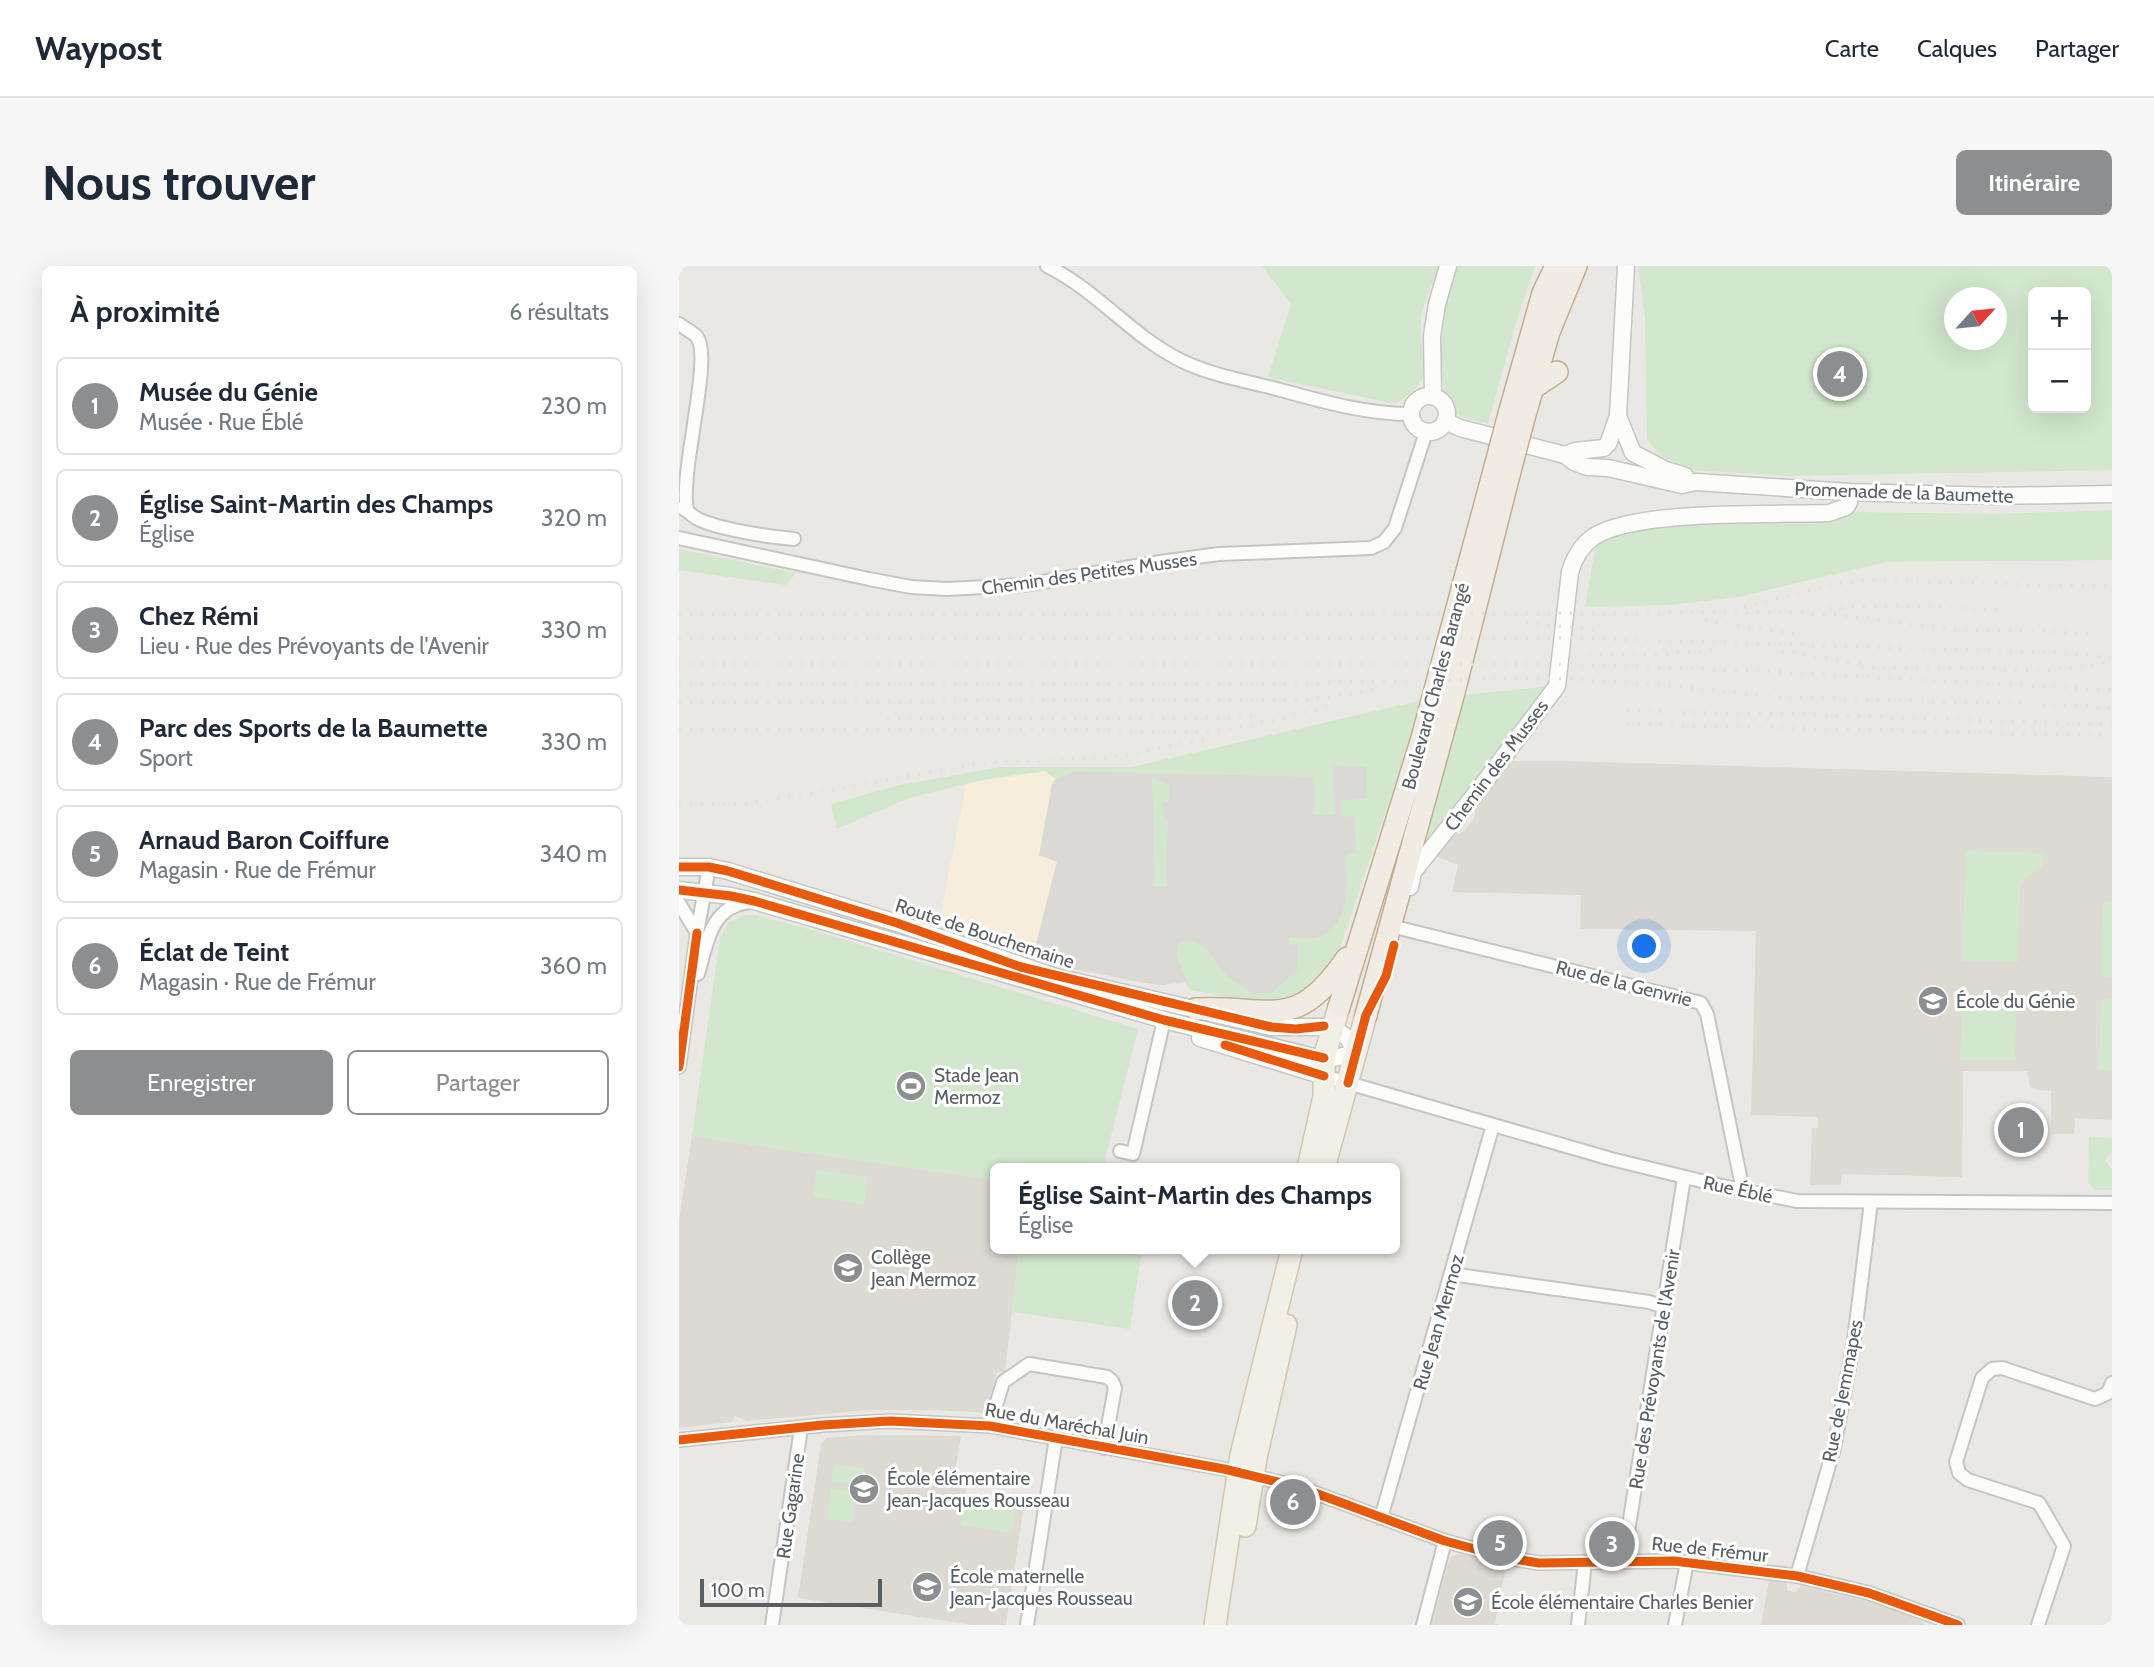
<!DOCTYPE html>
<html lang="fr">
<head>
<meta charset="utf-8">
<style>
	body { margin:0; font-family:Cabin,sans-serif; background:#f6f6f7; color:#1f2937 }
	.controls { position:absolute; right:21px; top:21px; display:grid; overflow:hidden; border-radius:10px; box-shadow:0 7px 28px #0002 }
	.controls button { width:63px; height:63px; display:grid; place-items:center; padding:0; border:0; border-bottom:2px solid #e0e1e3; background:#fff; color:#1f2937; font:35px sans-serif }
	.compass { position:absolute; left:1265px; top:21px; width:63px; height:63px; border-radius:50%; background:#fff; box-shadow:0 7px 28px #0002; rotate:63deg }
	.scale { position:absolute; left:21px; bottom:18px; width:182px; box-sizing:border-box; padding-left:7px; border:4px solid #595e62; border-top:0; font-size:19px; line-height:24px; white-space:nowrap; color:#595e62; -webkit-text-stroke:5px #fff; paint-order:stroke }
	.you { position:absolute; left:966px; top:681px; width:24px; height:24px; margin:-18px; border:5px solid #fff; border-radius:50%; background:#1a73e8; box-shadow:0 0 0 10px #1a73e833 }
	.badge { display:grid; place-items:center; width:46px; height:46px; border-radius:50%; background:#8c8e90; color:#fff; font-size:23px; font-weight:700 }
	.pin { position:absolute; translate:-50% -50%; border:4px solid #fff; box-shadow:0 2px 7px #0006 }
	.popup { position:absolute; left:311px; top:897px; width:410px; height:91px; box-sizing:border-box; display:grid; place-content:center; border-radius:10px; background:#fff; filter:drop-shadow(0 2px 5px #0005); font-size:23px; white-space:nowrap; color:#747a83 }
	.popup b { font-size:26px; color:#1f2937 }
	.popup::after { content:''; position:absolute; left:50%; top:100%; margin-left:-14px; border:14px solid transparent; border-top-color:#fff }
	.list { margin:0; padding:0; list-style:none }
	h2 { display:flex; justify-content:space-between; align-items:center; height:91px; margin:0; padding:0 28px; font-size:30px }
	h2 small { font-size:23px; font-weight:400; color:#747a83 }
	.list li { display:grid; grid-template-columns:46px 1fr auto; gap:21px; align-items:center; box-sizing:border-box; height:98px; margin:0 14px 14px; padding:0 14px; border:2px solid #e0e1e3; border-radius:10px }
	.list b { display:block; font-size:26px; white-space:nowrap }
	.list p { margin:0; font-size:23px; white-space:nowrap; color:#747a83 }
	.list em { font-size:23px; font-style:normal; color:#747a83 }
	.actions { display:flex; gap:14px; padding:21px 28px }
	.actions a { flex:1; padding:16px 0; border:2px solid #8c8e90; border-radius:10px; text-align:center; font-size:24px; color:#8c8e90 }
	.actions .main { background:#8c8e90; color:#fff }
	.map { position:relative; flex:none; width:1433px; height:1359px; overflow:hidden; border-radius:10px }
	header { display:flex; align-items:center; gap:42px; box-sizing:border-box; height:98px; padding:0 35px; background:#fff; border-bottom:2px solid #e0e1e3 }
	header strong { font-size:33px }
	nav { display:flex; gap:38px; margin-inline-start:auto; font-size:24px }
	.intro { display:flex; align-items:center; justify-content:space-between; box-sizing:border-box; height:168px; padding:0 42px }
	h1 { margin:0; font-size:49px }
	.button { padding:18px 32px; border-radius:10px; background:#8c8e90; color:#fff; font-size:24px; font-weight:700 }
	main { display:flex; gap:42px; padding:0 42px }
	aside { flex:1; background:#fff; border-radius:10px; box-shadow:0 7px 28px #0002 }
	.map>svg:first-child { display:block }
	.commercial { fill:#f6eddb }
	.industrial { fill:#dbd9d5 }
	.education { fill:#dddad3 }
	.green { fill:#d3e7ce; fill-rule:evenodd }
	.lines { fill:none; stroke-linecap:round; stroke-linejoin:round }
	.minor-casing { stroke:#c5c5c4; stroke-width:16 }
	.tertiary-casing { stroke:#c5c5c4; stroke-width:19 }
	.primary-casing { stroke:#d3c6b1; stroke-width:24 }
	.trunk-casing { stroke:#c2ae91; stroke-width:24 }
	.minor { stroke:#fcfcfb; stroke-width:12 }
	.tertiary { stroke:#fcfcfb; stroke-width:16 }
	.primary { stroke:#f2efe7; stroke-width:21 }
	.trunk { stroke:#f0ece4; stroke-width:21 }
	.rail { stroke:#e2e2e1; stroke-width:3.5; stroke-dasharray:2 9; stroke-linecap:butt }
	.trunk-bridge-casing { stroke:#c2ae91; stroke-width:24; stroke-linecap:butt }
	.trunk-bridge { stroke:#f0ece4; stroke-width:21 }
	.cycleway-casing { stroke:#fff; stroke-width:13 }
	.cycleway { stroke:#e8590c; stroke-width:9 }
	.labels { text-anchor:middle; stroke-width:6; stroke-linejoin:round; paint-order:stroke }
	.street-label { font-size:19px; fill:#595e62; stroke:#fff }
	.poi-label { font-size:19px; fill:#595e62; stroke:#fff; text-anchor:start }
</style>
</head>
<body>
<header>
<strong>Waypost</strong>
<nav><a>Carte</a><a>Calques</a><a>Partager</a></nav>
</header>
<div class="intro"><h1>Nous trouver</h1><a class="button">Itinéraire</a></div>
<main>
<aside>
<h2>À proximité<small>6 résultats</small></h2>
<ul class="list">
<li><span class="badge">1</span><div><b>Musée du Génie</b><p>Musée · Rue Éblé</p></div><em>230 m</em></li>
<li><span class="badge">2</span><div><b>Église Saint-Martin des Champs</b><p>Église</p></div><em>320 m</em></li>
<li><span class="badge">3</span><div><b>Chez Rémi</b><p>Lieu · Rue des Prévoyants de l'Avenir</p></div><em>330 m</em></li>
<li><span class="badge">4</span><div><b>Parc des Sports de la Baumette</b><p>Sport</p></div><em>330 m</em></li>
<li><span class="badge">5</span><div><b>Arnaud Baron Coiffure</b><p>Magasin · Rue de Frémur</p></div><em>340 m</em></li>
<li><span class="badge">6</span><div><b>Éclat de Teint</b><p>Magasin · Rue de Frémur</p></div><em>360 m</em></li>
</ul>
<div class="actions"><a class="main">Enregistrer</a><a>Partager</a></div>
</aside>
<div class="map">
<svg width="1433" height="1359" viewBox="0 0 1433 1359">
	<rect width="100%" height="100%" fill="#eae8e4"/>
	<polygon class="commercial" points="366,505 377,513 373,518 378,596 354,690 260,658 287,518"/>
	<polygon class="industrial" points="717,465 661,682 618,730 537,728 511,724 506,716 484,719 465,717 390,702 354,690 378,596 360,589 373,518 377,513 395,505 532,502"/>
	<g class="education">
		<polygon points="829,495 882,495 1433,511 1433,854 1396,852 1395,868 1373,868 1372,825 1359,824 1351,821 1348,805 1284,805 1283,911 1163,908 1162,919 1131,919 1133,862 1139,862 1139,851 1072,849 1077,665 901,663 902,629 773,626 779,599 756,590 772,571 785,565 795,552 798,536"/>
		<polygon points="13,870 316,914 316,983 340,983 326,1107 318,1106 307,1147 259,1144 190,1144 68,1155 56,1150 53,1156 0,1162 0,954"/>
		<polygon points="184,1169 282,1170 275,1213 288,1215 286,1230 345,1239 327,1359 293,1359 119,1332 142,1178 147,1172"/>
		<polygon points="782,1288 827,1300 816,1357 820,1359 753,1359 770,1294 773,1290"/>
		<polygon points="1090,1315 1107,1317 1109,1325 1117,1326 1122,1320 1208,1340 1246,1357 1245,1359 1082,1359"/>
	</g>
	<g class="green">
		<path d="M583,0h177c-5,16 -16,35 -18,52 -4,42 22,58 -26,86l-127,-27 23,-73z"/>
		<path d="M777,0h79l-20,60 -27,98c-9,-3 -24,-4 -31,-10 -18,-14 -20,-74 -18,-96 2,-18 9,-35 17,-52z"/>
		<path d="M959,0h474v204l-321,6 -102,-6 -30,-16 -12,-14 -2,-121zM1354,26h53v116h-53zM1276,32h42v42h-42z"/>
		<polygon points="1433,244 1433,294 1207,296 1059,331 992,339 906,341 917,276 979,261 1161,253 1173,246 1316,248"/>
		<polygon points="0,283 117,307 107,319 0,304"/>
		<polygon points="866,421 745,582 741,580 780,449 783,429"/>
		<path d="M744,434l-83,248c-12,22 -28,44 -53,53 -18,6 -75,-7 -97,-11l-13,-35v-10l5,-4 13,1 11,6 20,27 27,19 20,-2 25,-23v-25l-9,1v-7c10,0 23,2 33,-3 31,-14 24,-54 24,-81l10,-1 -1,-36 -14,-1v-16l25,-1v-32l-33,-2 1,50h-19v-38l-241,-6 -18,8 -11,-8 -64,9 -72,18 -72,31 -6,-25 69,-19 101,-18h131z"/>
		<polygon points="473,512 490,519 490,536 484,535 484,553 489,554 487,621 476,621"/>
		<polygon points="1287,585 1364,587 1364,601 1345,613 1341,620 1339,696 1283,695"/>
		<polygon points="1424,635 1433,635 1433,711 1422,711"/>
		<polygon points="66,649 76,649 137,665 459,763 424,902 316,902 316,914 13,870 41,672 50,656"/>
		<polygon points="1422,733 1433,733 1433,805 1420,804"/>
		<polygon points="1283,739 1337,739 1336,794 1281,794"/>
		<polygon points="1410,871 1433,872 1433,889 1431,888 1425,894 1433,903 1433,924 1415,924 1409,916"/>
		<polygon points="138,904 189,911 185,938 134,931"/>
		<polygon points="340,983 463,983 451,1063 333,1046"/>
		<polygon points="155,1198 186,1203 183,1220 152,1215"/>
		<polygon points="152,1222 177,1226 173,1256 148,1253"/>
		<polygon points="286,1236 336,1244 333,1267 282,1259"/>
	</g>
	<g class="lines">
		<g class="minor-casing">
			<g id="minor">
				<path d="M368,0c50,24 85,71 135,95 27,13 58,19 87,26 46,12 93,27 141,27"/>
				<path d="M0,58c5,4 14,8 18,13 16,21 -18,136 -10,173"/>
				<path d="M3,242c5,2 9,7 14,10 20,11 74,19 98,21"/>
				<polyline points="0,272 190,313 232,321 268,323 345,319 481,296 540,288 692,282 705,276 716,262 747,166"/>
				<polyline points="0,637 18,667"/>
				<polyline points="720,662 1022,737 1028,748 1064,925"/>
				<path d="M19,708c9,-30 12,-68 52,-72"/>
				<polyline points="0,801 18,667 30,601"/>
				<polyline points="645,810 932,893 1043,920 1118,935 1433,937"/>
				<polyline points="441,885 454,888 485,754"/>
				<polyline points="772,1008 970,1036 985,1041"/>
				<polyline points="311,1160 324,1116 350,1098 428,1111 433,1115 436,1122 425,1182"/>
				<polyline points="0,1174 144,1159 211,1155 311,1160 545,1203 620,1221 766,1275 829,1292 860,1297 995,1295 1118,1310 1190,1327 1279,1359"/>
				<polyline points="702,1252 814,859"/>
				<polyline points="947,1294 948,1272 1005,912"/>
				<polyline points="1118,1310 1155,1182 1175,1075 1192,936"/>
				<polyline points="93,1359 122,1162"/>
				<polyline points="348,1359 377,1172"/>
				<polyline points="744,1359 766,1275"/>
				<polyline points="899,1359 906,1296"/>
				<polyline points="996,1359 1008,1296"/>
				<polyline points="1359,1359 1385,1280 1360,1237 1289,1214 1280,1207 1277,1196 1303,1112 1313,1103 1323,1102 1416,1133 1429,1127 1433,1117"/>
			</g>
		</g>
		<g class="tertiary-casing">
			<g id="tertiary">
				<circle cx="750" cy="148" r="18"/>
				<polyline points="754,130 753,70 758,38 769,0"/>
				<polyline points="939,150 954,187 987,204 1006,210"/>
				<polyline points="766,155 781,162 886,189 895,196 908,201 929,202 1003,219 1017,216 1170,226 1319,230 1433,228"/>
				<polyline points="929,178 939,150 947,0"/>
				<polyline points="886,189 896,185 925,182"/>
				<polyline points="0,601 30,601 49,605 218,657 377,711 592,761 653,761 669,772 677,787 655,792 639,792 485,754 75,635 52,630 0,624"/>
				<path d="M731,621l3,-15 67,-84 77,-102 13,-114c4,-14 11,-26 23,-35 43,-28 181,-22 236,-24l17,-6 3,-5v-10"/>
				<polyline points="521,772 645,810"/>
			</g>
		</g>
		<g class="primary-casing">
			<g id="primary">
				<polyline points="629,902 645,830 645,792 660,741"/>
				<polyline points="645,902 687,749"/>
				<polyline points="566,1260 577,1192 607,1059"/>
				<polyline points="536,1359 562,1189 613,983"/>
			</g>
		</g>
		<g class="trunk-casing">
			<g id="trunk">
				<polyline points="854,122 878,106"/>
				<polyline points="830,148 864,27 877,0"/>
				<polyline points="845,152 870,66 897,0"/>
				<polyline points="660,741 743,472 816,201"/>
				<path d="M517,743c77,-4 99,25 151,-51"/>
				<polyline points="687,749 774,430 831,205"/>
			</g>
		</g>
		<use href="#minor" class="minor"/>
		<use href="#tertiary" class="tertiary"/>
		<use href="#primary" class="primary"/>
		<use href="#trunk" class="trunk"/>
		<g class="rail">
			<polyline points="1065,341 1149,319 1182,315 1234,315 1433,321"/>
			<polyline points="1151,342 1212,339 1326,344"/>
			<polyline points="0,348 1122,347 1158,349 1272,363 1419,367"/>
			<polyline points="1026,354 1120,369"/>
			<polyline points="847,357 920,364"/>
			<polyline points="0,373 892,372 1382,387 1433,391"/>
			<polyline points="1103,385 1190,399"/>
			<polyline points="910,389 974,389 1036,384"/>
			<polyline points="0,398 871,398 1059,404 1433,424"/>
			<polyline points="1182,401 1279,401 1359,405 1430,397"/>
			<polyline points="0,419 596,418 868,412 979,418 1076,429 1129,432 1386,439 1433,442"/>
			<polyline points="0,436 629,434 696,424"/>
			<polyline points="948,445 1148,449 1433,459"/>
			<polyline points="208,453 579,451"/>
			<polyline points="948,458 1433,470"/>
			<polyline points="0,464 361,463 523,467 574,459 653,439"/>
			<polyline points="0,539 75,537 306,497 438,491 531,472"/>
		</g>
		<g class="trunk-bridge-casing">
			<g id="trunk-bridge">
				<polyline points="816,201 830,148"/>
				<polyline points="831,205 845,152"/>
			</g>
		</g>
		<use href="#trunk-bridge" class="trunk-bridge"/>
		<g class="cycleway-casing">
			<g id="cycleway">
				<polyline points="0,601 30,601 49,605 218,657 342,701 592,761 617,763 645,760"/>
				<polyline points="0,624 52,630 75,635 485,754 645,792"/>
				<polyline points="546,779 645,810"/>
				<polyline points="0,801 18,667"/>
				<polyline points="669,817 687,749 707,710 715,679"/>
				<polyline points="0,1174 144,1159 211,1155 311,1160 545,1203 620,1221 766,1275 829,1292 860,1297 995,1295 1118,1310 1190,1327 1279,1359"/>
			</g>
		</g>
		<use href="#cycleway" class="cycleway"/>
	</g>
	<defs>
		<g id="university-disc" transform="scale(1.575)"><circle r="9.5" fill="#8c8e90" stroke="#fff"/><path d="M0-5L7-2L0 1L-7-2ZM-4 1L0 2.5L4 1V4Q0 6-4 4Z" fill="#fff"/></g>
		<g id="stadium-disc" transform="scale(1.575)"><circle r="9.5" fill="#8c8e90" stroke="#fff"/><path d="M0-5a6.5 5 0 1 0 0 10a6.5 5 0 1 0 0-10ZM-3.5-1.8h7v3.6h-7Z" fill="#fff"/></g>
		<g id="school-disc" transform="scale(1.575)"><circle r="9.5" fill="#8c8e90" stroke="#fff"/><path d="M0-5L7-2L0 1L-7-2ZM-4 1L0 2.5L4 1V4Q0 6-4 4Z" fill="#fff"/></g>
	</defs>
	<g fill-rule="evenodd">
		<use href="#university-disc" x="1254" y="735"/>
		<use href="#stadium-disc" x="232" y="820"/>
		<use href="#school-disc" x="169" y="1002"/>
		<use href="#school-disc" x="185" y="1223"/>
		<use href="#school-disc" x="248" y="1321"/>
		<use href="#school-disc" x="789" y="1336"/>
	</g>
	<g class="labels">
		<g class="street-label">
			<text transform="translate(1225 226) rotate(2)" y="7">Promenade de la Baumette</text>
			<text transform="translate(410 307) rotate(-8)" y="7">Chemin des Petites Musses</text>
			<text transform="translate(756 420) rotate(-75)" y="7">Boulevard Charles Barangé</text>
			<text transform="translate(817 499) rotate(-53)" y="7">Chemin des Musses</text>
			<text transform="translate(306 667) rotate(18)" y="7">Route de Bouchemaine</text>
			<text transform="translate(945 717) rotate(14)" y="7">Rue de la Genvrie</text>
			<text transform="translate(1059 923) rotate(12)" y="7">Rue Éblé</text>
			<text transform="translate(759 1056) rotate(-74)" y="7">Rue Jean Mermoz</text>
			<text transform="translate(975 1103) rotate(-81)" y="7">Rue des Prévoyants de l'Avenir</text>
			<text transform="translate(1163 1125) rotate(-79)" y="7">Rue de Jemmapes</text>
			<text transform="translate(388 1157) rotate(10)" y="7">Rue du Maréchal Juin</text>
			<text transform="translate(111 1240) rotate(-82)" y="7">Rue Gagarine</text>
			<text transform="translate(1031 1283) rotate(6)" y="7">Rue de Frémur</text>
		</g>
		<g class="poi-label">
			<text x="1277" y="742">École du Génie</text>
			<text x="255" y="816">Stade Jean<tspan x="255" dy="22">Mermoz</tspan></text>
			<text x="192" y="998">Collège<tspan x="192" dy="22">Jean Mermoz</tspan></text>
			<text x="208" y="1219">École élémentaire<tspan x="208" dy="22">Jean-Jacques Rousseau</tspan></text>
			<text x="271" y="1317">École maternelle<tspan x="271" dy="22">Jean-Jacques Rousseau</tspan></text>
			<text x="812" y="1343">École élémentaire Charles Benier</text>
		</g>
	</g>
</svg>
<div class="controls">
<button>+</button>
<button>−</button>
</div>
<svg class="compass" viewBox="-18 -18 36 36"><path d="M0-13l5 13h-10z" fill="#e53935"/><path d="M0 13l5-13h-10z" fill="#747a83"/></svg>
<div class="scale">100 m</div>
<div class="you"></div>
<div class="pin badge" style="left:1342px;top:864px">1</div>
<div class="pin badge" style="left:516px;top:1037px">2</div>
<div class="popup"><b>Église Saint-Martin des Champs</b>Église</div>
<div class="pin badge" style="left:933px;top:1278px">3</div>
<div class="pin badge" style="left:1161px;top:108px">4</div>
<div class="pin badge" style="left:821px;top:1277px">5</div>
<div class="pin badge" style="left:614px;top:1236px">6</div>
</div>
</main>
</body>
</html>
